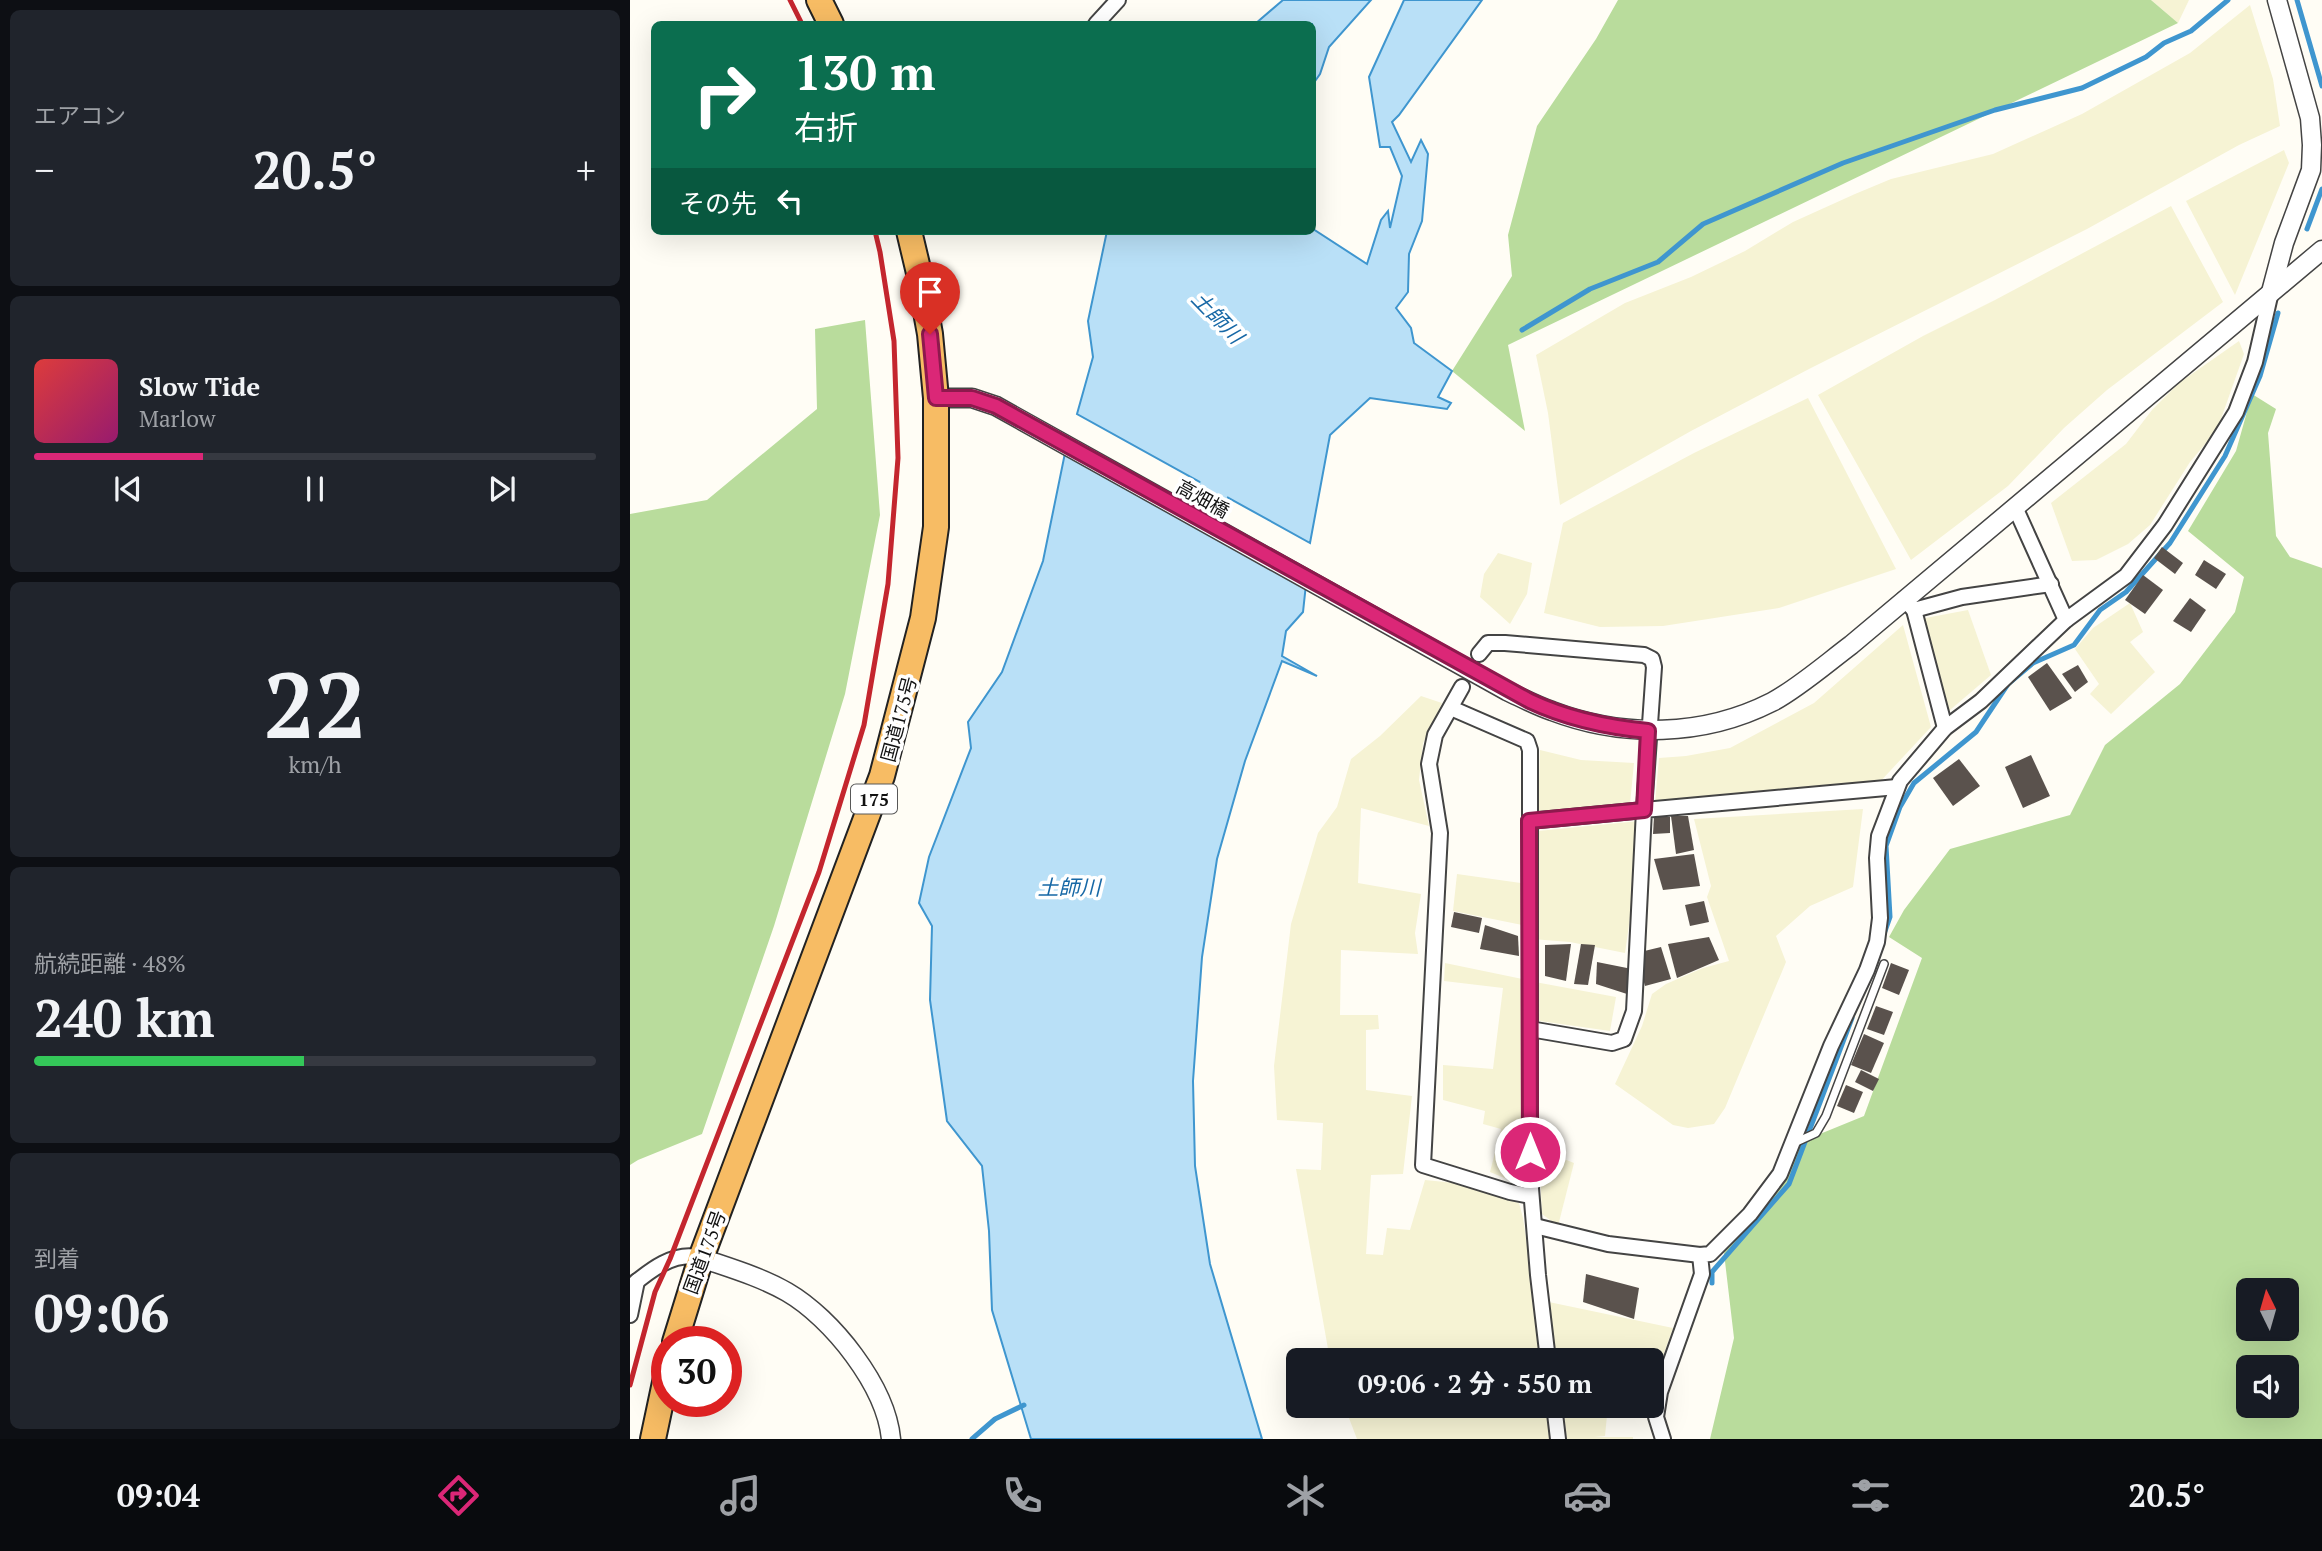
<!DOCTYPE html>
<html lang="ja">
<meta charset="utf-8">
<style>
:root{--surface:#171b24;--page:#20242c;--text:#f1f3f6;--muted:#9ea1a6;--line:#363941;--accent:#db2777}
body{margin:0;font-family:"PT Serif","Noto Sans JP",serif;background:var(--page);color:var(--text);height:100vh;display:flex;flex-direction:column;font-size:26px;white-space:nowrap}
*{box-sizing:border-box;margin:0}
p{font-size:23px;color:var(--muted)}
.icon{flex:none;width:38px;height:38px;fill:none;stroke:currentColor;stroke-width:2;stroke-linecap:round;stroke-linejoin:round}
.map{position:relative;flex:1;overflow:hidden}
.drawer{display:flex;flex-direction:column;gap:10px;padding:10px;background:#0d0f14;width:630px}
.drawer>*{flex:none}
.guide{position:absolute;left:21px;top:21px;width:665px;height:214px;border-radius:10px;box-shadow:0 7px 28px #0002;background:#0b6e4f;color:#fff;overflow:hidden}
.needle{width:46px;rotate:355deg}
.buttons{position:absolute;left:1606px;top:1278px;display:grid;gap:14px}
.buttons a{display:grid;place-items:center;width:63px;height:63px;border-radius:10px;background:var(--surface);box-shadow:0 7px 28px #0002;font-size:35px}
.speed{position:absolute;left:21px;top:1326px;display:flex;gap:14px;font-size:35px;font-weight:700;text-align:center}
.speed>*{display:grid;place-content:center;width:91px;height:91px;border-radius:50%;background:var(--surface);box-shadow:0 7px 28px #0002;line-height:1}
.speed .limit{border:10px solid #d22;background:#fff;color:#111}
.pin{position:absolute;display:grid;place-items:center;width:60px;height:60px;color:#fff;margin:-72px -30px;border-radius:50% 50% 50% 0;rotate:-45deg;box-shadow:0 0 7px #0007}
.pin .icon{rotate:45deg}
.me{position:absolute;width:77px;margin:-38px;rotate:0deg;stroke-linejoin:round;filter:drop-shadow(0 0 5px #0008)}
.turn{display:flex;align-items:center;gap:24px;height:147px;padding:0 28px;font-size:32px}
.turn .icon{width:91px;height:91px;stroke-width:2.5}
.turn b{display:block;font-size:49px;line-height:60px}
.then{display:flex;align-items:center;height:66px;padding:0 28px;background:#0003;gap:14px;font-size:26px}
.big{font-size:52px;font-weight:700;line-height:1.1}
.drawer .widget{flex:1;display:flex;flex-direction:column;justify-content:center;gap:10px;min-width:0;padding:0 24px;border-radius:10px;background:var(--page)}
.drawer .dial{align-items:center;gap:0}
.dial b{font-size:91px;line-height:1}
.song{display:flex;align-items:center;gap:21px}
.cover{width:84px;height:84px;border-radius:10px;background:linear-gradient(135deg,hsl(0 70% 55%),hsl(320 70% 35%))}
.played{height:7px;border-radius:4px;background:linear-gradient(90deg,var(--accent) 30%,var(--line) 30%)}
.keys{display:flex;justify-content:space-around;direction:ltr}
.heat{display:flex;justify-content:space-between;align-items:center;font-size:38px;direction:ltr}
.charge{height:10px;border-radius:5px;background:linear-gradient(90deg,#34c759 48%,var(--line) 0)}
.trip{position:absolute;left:656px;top:1348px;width:378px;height:70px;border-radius:10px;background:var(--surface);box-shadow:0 7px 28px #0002;font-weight:700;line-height:70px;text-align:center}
.menu{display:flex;height:112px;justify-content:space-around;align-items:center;background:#090b0e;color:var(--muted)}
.menu .icon{width:49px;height:49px}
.menu .on{color:var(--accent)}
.menu b{font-size:32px;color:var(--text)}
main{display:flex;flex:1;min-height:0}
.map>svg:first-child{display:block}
.farmland{fill:#f6f3d4}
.forest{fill:#b9dc9c;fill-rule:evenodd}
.water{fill:#b9e0f7;stroke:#3f96cf;stroke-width:2}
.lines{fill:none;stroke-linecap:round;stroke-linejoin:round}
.stream{stroke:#3f96cf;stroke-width:5}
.river{stroke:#b9e0f7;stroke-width:30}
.building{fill:#5a524d}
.service-casing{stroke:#444;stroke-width:10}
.minor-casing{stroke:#444;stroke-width:18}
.tertiary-casing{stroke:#444;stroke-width:21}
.trunk-casing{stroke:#222;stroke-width:28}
.service{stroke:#fff;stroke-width:7}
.minor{stroke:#fff;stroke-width:14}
.tertiary{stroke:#fff;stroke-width:18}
.trunk{stroke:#f7bc64;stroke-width:24}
.rail{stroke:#c4262e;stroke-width:5}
.route-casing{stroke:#8e194d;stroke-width:18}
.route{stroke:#db2777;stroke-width:12}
.labels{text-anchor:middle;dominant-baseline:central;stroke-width:7;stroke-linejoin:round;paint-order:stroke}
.shield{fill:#fff;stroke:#585858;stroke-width:2}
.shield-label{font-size:18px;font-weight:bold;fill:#111}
.street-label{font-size:19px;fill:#111;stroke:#fff}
.water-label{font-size:21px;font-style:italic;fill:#1768a6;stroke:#fff}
</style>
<main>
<section class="drawer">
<div class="widget"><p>エアコン</p>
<div class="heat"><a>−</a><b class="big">20.5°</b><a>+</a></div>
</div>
<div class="widget">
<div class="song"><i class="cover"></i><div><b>Slow Tide</b><p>Marlow</p></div></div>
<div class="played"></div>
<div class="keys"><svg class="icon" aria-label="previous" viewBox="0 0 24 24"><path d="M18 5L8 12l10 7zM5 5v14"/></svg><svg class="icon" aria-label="pause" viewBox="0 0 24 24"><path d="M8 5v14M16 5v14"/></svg><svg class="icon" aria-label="next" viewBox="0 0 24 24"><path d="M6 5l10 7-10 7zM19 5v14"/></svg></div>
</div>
<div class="widget dial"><b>22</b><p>km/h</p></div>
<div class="widget"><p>航続距離 · 48%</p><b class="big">240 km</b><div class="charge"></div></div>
<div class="widget"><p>到着</p><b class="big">09:06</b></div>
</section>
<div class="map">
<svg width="1692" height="1439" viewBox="0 0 1692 1439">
<rect width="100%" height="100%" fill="#fffdf5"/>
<g class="farmland">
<polygon points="1521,0 1559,0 1548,23"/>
<polygon points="1620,5 1643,79 1650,126 1609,145 1457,229 1179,369 1061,431 930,505 918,413 906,355 995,303 1061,277 1115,251 1163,222 1225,194 1261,179 1363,154 1452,114 1560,53"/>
<polygon points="1654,150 1659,163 1605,295 1556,201"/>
<polygon points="1541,206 1593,302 1477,390 1434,428 1378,486 1281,560 1188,395 1293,336 1365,300"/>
<polygon points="1609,341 1614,354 1587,430 1560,462 1520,525 1498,544 1466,560 1442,561 1421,503 1496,444 1522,410 1549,383"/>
<polygon points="1178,398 1266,569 1149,608 1033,626 970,627 914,613 933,523 1064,453"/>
<polygon points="868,553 902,563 897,594 880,624 850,597 854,574"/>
<polygon points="1500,603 1513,632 1500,642 1525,672 1481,714 1460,694 1469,684 1445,649 1463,628"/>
<polygon points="1338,610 1361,675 1313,716 1290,619"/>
<polygon points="1273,625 1301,727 1247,785 1025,803 1029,758 1056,756 1100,748 1184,703"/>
<polygon points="791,696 812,703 793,743 789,780 799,826 731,808 728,883 791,894 785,933 788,954 711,950 710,1015 748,1015 749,1029 736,1030 736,1090 782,1096 773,1174 741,1175 736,1254 753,1255 757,1228 780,1230 795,1180 825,1183 889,1203 893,1218 914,1360 700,1360 666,1169 691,1170 693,1123 647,1120 644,1066 661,924 688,833 707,807 721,759 750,736"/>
<polygon points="910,750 951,760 1004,763 1000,804 908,813"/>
<polygon points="1233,809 1223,887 1180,906 1146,936 1156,962 1095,1108 1084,1124 1058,1128 1043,1125 985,1084 1012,1026 1022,994 1036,984 1073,968 1099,961 1077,897 1081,886 1064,819"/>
<polygon points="1009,821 1005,882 995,953 940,942 902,939 908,831"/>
<polygon points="827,874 897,884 897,926 823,911"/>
<polygon points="815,963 897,980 892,1132 877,1179 860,1172 871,1129 853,1124 855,1111 813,1100 813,1065 863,1069 873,988 814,981"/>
<polygon points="905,982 986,997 980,1031 903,1020"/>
<polygon points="909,1149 944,1163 928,1226 912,1214"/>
<polygon points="914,1301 1043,1328 1028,1370 1022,1369 1022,1360 927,1360"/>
<polygon points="714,1405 920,1405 925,1439 727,1439"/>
<polygon points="933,1405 978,1405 975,1436 964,1437 1003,1437 1003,1439 937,1439"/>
</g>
<g class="forest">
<polygon points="988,0 1521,0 1548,23 878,345 895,431 822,371 882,276 878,235 907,126 966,39"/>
<polygon points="235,320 250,515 215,694 144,926 72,1134 8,1160 0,1165 0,514 77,500 187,409 185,329"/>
<path d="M1622,394L1646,409L1638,433L1646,536L1660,557L1692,568V1439H1080L1104,1338L1094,1253L1163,1145L1234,1116L1292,958L1259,937L1274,910L1320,849L1440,815L1475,745L1550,684L1605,612L1614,577L1558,531L1606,451ZM1619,1290H1657V1328H1619ZM1619,1367H1657V1405H1619Z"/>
</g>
<g class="water">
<polygon points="653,0 741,0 699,47 690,74 683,84 682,24 625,24"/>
<polygon points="774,0 852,0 769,115 762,122 781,162 791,140 798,154 792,221 779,254 778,292 766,308 781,328 784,343 822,371 808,397 821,403 817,409 740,398 700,435 680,543 447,414 463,357 458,321 477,231 683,229 737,264 751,220 758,211 760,228 772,176 760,147 750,147 739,77"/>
<polygon points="435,453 676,584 673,612 656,631 652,656 687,676 652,661 615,761 587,859 572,957 563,1081 565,1166 580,1264 632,1439 401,1439 362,1310 359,1231 352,1166 317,1121 300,1000 302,926 289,903 299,857 341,748 338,722 372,672 413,561"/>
</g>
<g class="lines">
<g class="stream">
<polyline points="1667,0 1692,86"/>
<polyline points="1677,229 1692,189"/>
<polyline points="892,330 960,289 1028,262 1073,224 1213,163 1365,110 1452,88 1516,57 1534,43 1561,31 1598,0"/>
<polyline points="1254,934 1260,917 1256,846 1270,807 1284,783 1346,732 1378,684 1403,663 1444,645 1470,610 1496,592 1540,543 1595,456 1630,376 1648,313"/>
<polyline points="1082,1283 1082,1272 1159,1184 1222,1018"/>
<polyline points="342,1439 365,1419 394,1405"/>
</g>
<polyline class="river" points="551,546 584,490 593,451"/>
</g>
<g class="building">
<polygon points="1532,547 1553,563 1545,574 1524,558"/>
<polygon points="1574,560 1596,574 1586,589 1565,575"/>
<polygon points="1513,575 1533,590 1515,614 1495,600"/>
<polygon points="1560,598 1576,610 1561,632 1543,621"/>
<polygon points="1417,663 1442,698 1420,711 1398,677"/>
<polygon points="1448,665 1458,682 1445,692 1432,674"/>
<polygon points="1401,755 1420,796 1393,808 1375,767"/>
<polygon points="1329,759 1350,786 1323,806 1303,778"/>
<polygon points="1041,816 1058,816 1064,850 1046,854"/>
<polygon points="1024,817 1040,817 1040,833 1023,834"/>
<polygon points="1064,854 1070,886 1033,890 1024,859"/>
<polygon points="1074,901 1079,922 1060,926 1055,905"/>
<polygon points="824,912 852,918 849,933 821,927"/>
<polygon points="855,925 888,936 889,956 850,949"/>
<polygon points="1079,937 1089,960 1047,978 1038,944"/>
<polygon points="941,944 936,981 915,976 915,945"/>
<polygon points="951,944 965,945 958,985 944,984"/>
<polygon points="1031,947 1041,979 1015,986 1006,953"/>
<polygon points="967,962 1002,969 997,994 966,984"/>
<polygon points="1261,963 1279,970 1269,995 1252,988"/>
<polygon points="1246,1006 1263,1012 1254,1035 1237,1029"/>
<polygon points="1234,1034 1254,1043 1241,1073 1221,1065"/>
<polygon points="1231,1070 1249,1079 1243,1091 1225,1082"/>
<polygon points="1216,1085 1233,1092 1224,1113 1207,1106"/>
<polygon points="956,1274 1009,1288 1004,1319 953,1302"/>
</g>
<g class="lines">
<defs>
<polyline id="service" points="1164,1143 1186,1133 1196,1116 1254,964"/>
<g id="minor">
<polyline points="466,24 488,0"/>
<polyline points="1385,507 1436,620"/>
<polyline points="1274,599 1284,610 1332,597 1421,584"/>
<polyline points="1284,610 1315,728"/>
<polyline points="849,654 858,643 875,643 1014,655 1022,659 1024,667 1014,810 899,821"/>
<polyline points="832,687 805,735 799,764 810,833 793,1165 880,1192 901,1196"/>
<polyline points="821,708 897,741 900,750 900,1176 908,1275 918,1360"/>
<polyline points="900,1029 982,1043 994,1039 1004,1011 1014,810 1267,787"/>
<polyline points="905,1226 978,1244 1070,1255"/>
<path d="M0,1287C19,1271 45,1250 71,1258"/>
<polyline points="0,1315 7,1281"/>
<polyline points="924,1405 928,1439"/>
<polyline points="1033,1439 1026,1417 1030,1392 1072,1274 1070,1255 1080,1254 1120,1214 1150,1174 1201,1046 1237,970 1247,942 1250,918 1247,858 1249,836 1270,781 1315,728 1351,701 1436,620 1496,576 1535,525 1606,412 1625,362 1641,292"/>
</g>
<g id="tertiary">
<polyline points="1641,292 1654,243 1681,170 1682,145 1680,118 1647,0"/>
<path d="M306,398H342L366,406L877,691C892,698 907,706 922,711C993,738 1073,737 1142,702C1167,689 1197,663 1221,645L1692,250"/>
<path d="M71,1258C100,1268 131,1277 157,1292C202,1318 256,1386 261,1439"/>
</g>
<g id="trunk">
<polyline points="189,0 201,24"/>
<polyline points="45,1342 71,1258 252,776 293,618 306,527 306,398 300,334 289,273 279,231"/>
<polyline points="23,1439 37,1373"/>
</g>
</defs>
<use href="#service" class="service-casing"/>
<use href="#minor" class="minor-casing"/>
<use href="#tertiary" class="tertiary-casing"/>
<use href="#trunk" class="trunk-casing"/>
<use href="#service" class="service"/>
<use href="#minor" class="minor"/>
<use href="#tertiary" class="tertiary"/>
<use href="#trunk" class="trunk"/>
<g class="rail">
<polyline points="160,0 172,24"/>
<polyline points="0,1385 25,1292 40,1259 189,872 234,725 258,584 268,458 264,341 250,252 245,231"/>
</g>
</g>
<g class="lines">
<defs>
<path id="route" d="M300,334L306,398H342L366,406L900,701C938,719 976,727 1018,731L1014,810L899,821L900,1152"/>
</defs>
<use href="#route" class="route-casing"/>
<use href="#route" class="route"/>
</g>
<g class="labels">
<rect class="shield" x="221" y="784.5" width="46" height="29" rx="5"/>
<g class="shield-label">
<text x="244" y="799">175</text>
</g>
<g class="street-label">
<text transform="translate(573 498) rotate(29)">高畑橋</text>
<text transform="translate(268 719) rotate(-75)">国道175号</text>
<text transform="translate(74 1252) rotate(-70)">国道175号</text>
</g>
<g class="water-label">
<text transform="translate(588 317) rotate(46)">土師川</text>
<text x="439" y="887">土師川</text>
</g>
</g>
</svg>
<div class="buttons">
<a><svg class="needle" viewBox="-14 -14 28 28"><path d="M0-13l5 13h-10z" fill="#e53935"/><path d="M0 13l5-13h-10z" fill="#9ea1a6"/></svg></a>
<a><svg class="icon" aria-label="sound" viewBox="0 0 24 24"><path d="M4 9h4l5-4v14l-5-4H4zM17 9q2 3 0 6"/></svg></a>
</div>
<div class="speed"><div class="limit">30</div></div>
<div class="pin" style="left:300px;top:334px;background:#d93025"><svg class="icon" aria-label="arrive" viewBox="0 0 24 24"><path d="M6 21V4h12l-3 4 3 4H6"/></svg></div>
<svg class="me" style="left:900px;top:1152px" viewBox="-20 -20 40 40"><circle r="17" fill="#db2777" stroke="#fff" stroke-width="3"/><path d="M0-11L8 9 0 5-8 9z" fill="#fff"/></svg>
<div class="trip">09:06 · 2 分 · 550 m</div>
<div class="guide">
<div class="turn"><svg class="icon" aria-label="right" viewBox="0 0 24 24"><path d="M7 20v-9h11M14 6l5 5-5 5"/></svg><div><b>130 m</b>右折</div></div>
<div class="then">その先<svg class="icon" aria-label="left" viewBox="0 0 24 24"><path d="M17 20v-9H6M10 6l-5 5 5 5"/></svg></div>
</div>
</div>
</main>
<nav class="menu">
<b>09:04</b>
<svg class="icon on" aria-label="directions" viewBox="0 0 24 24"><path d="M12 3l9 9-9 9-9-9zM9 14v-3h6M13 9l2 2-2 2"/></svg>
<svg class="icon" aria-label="music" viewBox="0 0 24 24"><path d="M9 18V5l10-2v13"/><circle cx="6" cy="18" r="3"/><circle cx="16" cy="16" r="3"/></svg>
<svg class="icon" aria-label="phone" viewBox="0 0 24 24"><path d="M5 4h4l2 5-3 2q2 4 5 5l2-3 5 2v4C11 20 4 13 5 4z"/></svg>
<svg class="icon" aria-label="climate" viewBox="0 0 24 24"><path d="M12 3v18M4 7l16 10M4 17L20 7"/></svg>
<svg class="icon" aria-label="car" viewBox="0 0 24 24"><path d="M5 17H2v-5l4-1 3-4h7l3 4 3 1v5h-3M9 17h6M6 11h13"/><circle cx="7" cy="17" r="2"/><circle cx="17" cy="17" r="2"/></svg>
<svg class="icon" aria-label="filters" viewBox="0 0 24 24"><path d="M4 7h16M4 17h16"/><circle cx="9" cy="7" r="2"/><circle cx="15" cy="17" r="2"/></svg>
<b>20.5°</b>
</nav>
